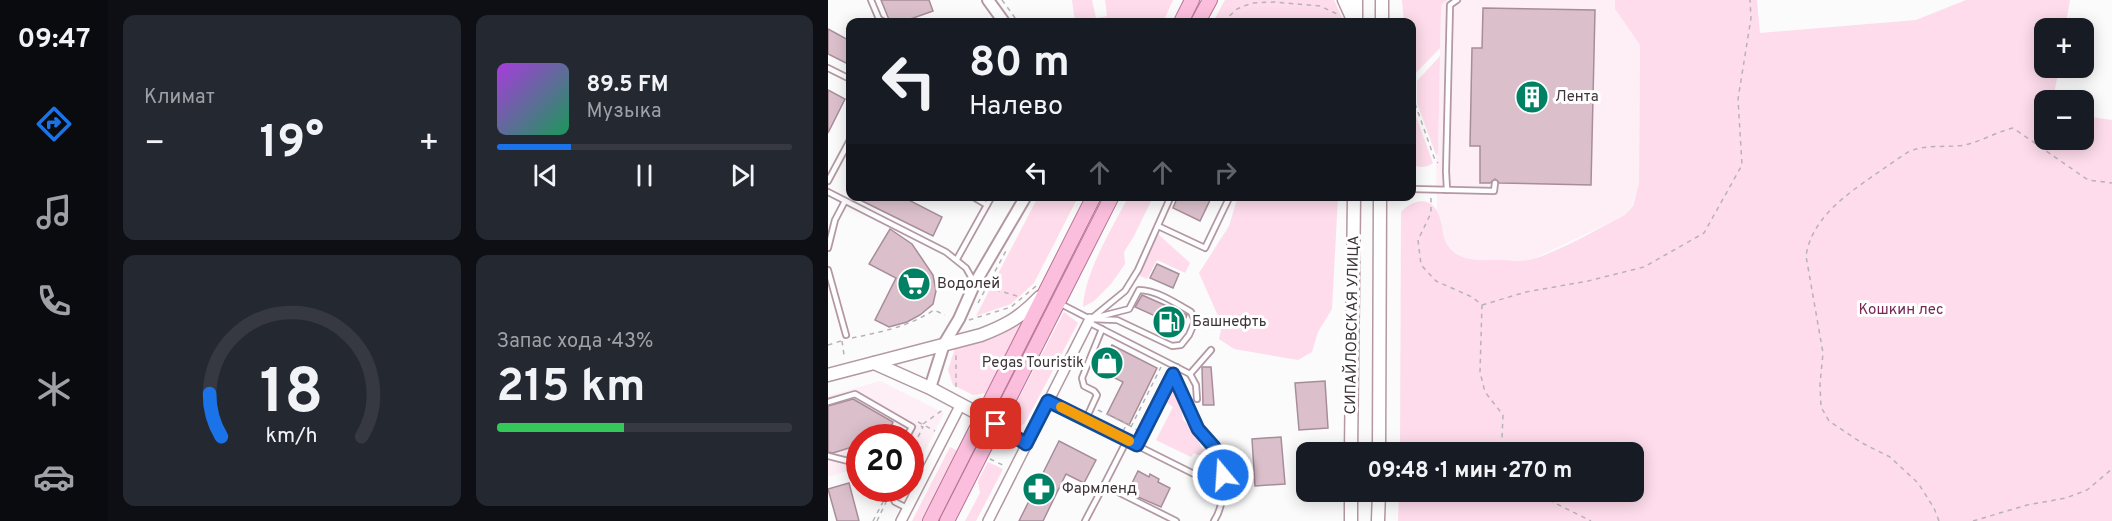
<!DOCTYPE html>
<html lang="ru">
<meta charset="utf-8">
<style>
:root{--surface:#171b24;--page:#242831;--text:#f1f3f6;--muted:#9ea1a6;--line:#363941;--accent:#1a73e8}
body{margin:0;font-family:Overpass,sans-serif;background:var(--page);color:var(--text);height:100vh;display:flex;flex-direction:column;font-size:22px;white-space:nowrap}
*{box-sizing:border-box;margin:0}
p{font-size:20px;color:var(--muted)}
.icon{flex:none;width:33px;height:33px;fill:none;stroke:currentColor;stroke-width:2;stroke-linecap:round;stroke-linejoin:round}
.map{position:relative;flex:1;overflow:hidden}
.sheet{display:flex;flex-direction:column;gap:15px;padding:15px;background:#0d0f14;width:720px}
.sheet>*{flex:none}
.banner{position:absolute;left:18px;top:18px;width:570px;height:183px;border-radius:12px;box-shadow:0 3px 15px #0003;background:#171b24;color:var(--text);overflow:hidden}
.tools{position:absolute;left:1206px;top:18px;display:grid;gap:12px}
.tools a{display:grid;place-items:center;width:60px;height:60px;border-radius:12px;background:var(--surface);box-shadow:0 3px 15px #0003;font-size:30px}
.speed{position:absolute;left:18px;top:424px;display:flex;gap:12px;font-size:30px;font-weight:700;text-align:center}
.speed>*{display:grid;place-content:center;width:78px;height:78px;border-radius:50%;background:var(--surface);box-shadow:0 3px 15px #0003;line-height:1}
.speed .limit{border:9px solid #d22;background:#fff;color:#111}
.pin{position:absolute;display:grid;place-items:center;width:51px;height:51px;color:#fff;margin:-26px;border-radius:12px;box-shadow:0 3px 9px #0006}
.me{position:absolute;width:66px;margin:-33px;rotate:342deg;stroke-linejoin:round;filter:drop-shadow(0 0 4px #0008)}
.turn{display:flex;align-items:center;gap:21px;height:126px;padding:0 24px;font-size:27px}
.turn .icon{width:78px;height:78px;stroke-width:2.5}
.turn b{display:block;font-size:42px;line-height:51px}
.lanes{display:flex;align-items:center;height:57px;padding:0 24px;background:#0003;justify-content:center;gap:30px;direction:ltr}
.lanes .off{opacity:.35}
.big{font-size:45px;font-weight:700;line-height:1.1}
.sheet .card{flex:1;display:flex;flex-direction:column;justify-content:center;gap:9px;min-width:0;padding:0 21px;border-radius:12px;background:var(--page)}
.sheet .dial{align-items:center;gap:0}
.dial svg{height:156px;overflow:visible;fill:none;stroke:var(--line);stroke-width:7;stroke-linecap:round;text-anchor:middle}
.dial text{fill:var(--text);stroke:none}
.song{display:flex;align-items:center;gap:18px}
.cover{width:72px;height:72px;border-radius:9px;background:linear-gradient(135deg,hsl(280 70% 55%),hsl(150 70% 35%))}
.played{height:6px;border-radius:3px;background:linear-gradient(90deg,var(--accent) 25%,var(--line) 25%)}
.keys{display:flex;justify-content:space-around;direction:ltr}
.heat{display:flex;justify-content:space-between;align-items:center;font-size:33px;direction:ltr}
.charge{height:9px;border-radius:4px;background:linear-gradient(90deg,#34c759 43%,var(--line) 0)}
.sheet .tiles{flex:1;display:grid;gap:15px;grid-template-columns:repeat(2,1fr)}
.trip{position:absolute;left:468px;top:442px;width:348px;height:60px;border-radius:12px;background:var(--surface);box-shadow:0 3px 15px #0003;font-weight:700;line-height:60px;text-align:center}
main{display:flex;flex:1;min-height:0}
.tabs{display:flex;flex-direction:column;width:108px;justify-content:space-around;align-items:center;background:#090b0e;color:var(--muted)}
.tabs .icon{width:42px;height:42px}
.tabs .selected{color:var(--accent)}
.tabs b{font-size:27px;color:var(--text)}
.map>svg:first-child{display:block}
.built{fill:#fdeff5}
.green{fill:#fedceb}
.building{fill:#dbc0cc;stroke:#a78d99;stroke-width:1.5}
.lines{fill:none;stroke-linecap:round;stroke-linejoin:round}
.service-casing{stroke:#b398a4;stroke-width:8}
.minor-casing{stroke:#b398a4;stroke-width:12}
.tertiary-casing{stroke:#b398a4;stroke-width:14}
.secondary-casing{stroke:#b398a4;stroke-width:15}
.primary-casing{stroke:#b87295;stroke-width:16}
.path{stroke:#b7b3b5;stroke-width:1.5;stroke-dasharray:4.5 4.5;stroke-linecap:butt}
.service{stroke:#fff;stroke-width:4.5}
.minor{stroke:#fff;stroke-width:9}
.tertiary{stroke:#fff;stroke-width:10}
.secondary{stroke:#fff;stroke-width:12}
.primary{stroke:#fbbfdd;stroke-width:14}
.route-casing{stroke:#114b97;stroke-width:15}
.route{stroke:#1a73e8;stroke-width:10}
.slow{stroke:#f59e0b;stroke-width:10}
.labels{text-anchor:middle;dominant-baseline:central;stroke-width:6;stroke-linejoin:round;paint-order:stroke}
.poi-label{font-size:15px;fill:#3e3338;stroke:#fff;text-anchor:start}
.park-label{font-size:15px;fill:#792856;stroke:#fff}
.street-label{font-size:15px;fill:#3e3338;stroke:#fff}
</style>
<main>
<nav class="tabs">
<b>09:47</b>
<svg class="icon selected" aria-label="directions" viewBox="0 0 24 24"><path d="M12 3l9 9-9 9-9-9zM9 14v-3h6M13 9l2 2-2 2"/></svg>
<svg class="icon" aria-label="music" viewBox="0 0 24 24"><path d="M9 18V5l10-2v13"/><circle cx="6" cy="18" r="3"/><circle cx="16" cy="16" r="3"/></svg>
<svg class="icon" aria-label="phone" viewBox="0 0 24 24"><path d="M5 4h4l2 5-3 2q2 4 5 5l2-3 5 2v4C11 20 4 13 5 4z"/></svg>
<svg class="icon" aria-label="climate" viewBox="0 0 24 24"><path d="M12 3v18M4 7l16 10M4 17L20 7"/></svg>
<svg class="icon" aria-label="car" viewBox="0 0 24 24"><path d="M5 17H2v-5l4-1 3-4h7l3 4 3 1v5h-3M9 17h6M6 11h13"/><circle cx="7" cy="17" r="2"/><circle cx="17" cy="17" r="2"/></svg>
</nav>
<section class="sheet">
<div class="tiles">
<div class="card"><p>Климат</p>
<div class="heat"><a>−</a><b class="big">19°</b><a>+</a></div>
</div>
<div class="card">
<div class="song"><i class="cover"></i><div><b>89.5 FM</b><p>Музыка</p></div></div>
<div class="played"></div>
<div class="keys"><svg class="icon" aria-label="previous" viewBox="0 0 24 24"><path d="M18 5L8 12l10 7zM5 5v14"/></svg><svg class="icon" aria-label="pause" viewBox="0 0 24 24"><path d="M8 5v14M16 5v14"/></svg><svg class="icon" aria-label="next" viewBox="0 0 24 24"><path d="M6 5l10 7-10 7zM19 5v14"/></svg></div>
</div>
<div class="card dial"><svg viewBox="0 0 100 80">
<path d="M14 69A42 42 0 1 1 86 69"/>
<path d="M14 69A42 42 0 0 1 8 47" stroke="#1a73e8"/>
<text x="50" y="56" font-size="32" font-weight="700">18</text>
<text x="50" y="72" font-size="11">km/h</text>
</svg></div>
<div class="card"><p>Запас хода · 43%</p><b class="big">215 km</b><div class="charge"></div></div>
</div>
</section>
<div class="map">
<svg width="1284" height="521" viewBox="0 0 1284 521">
<rect width="100%" height="100%" fill="#fbfbfb"/>
<g class="built">
<polygon points="619,0 787,0 787,9 812,45 811,183 804,206 797,215 703,260 644,260 633,257 621,246 615,238 613,220 609,212 608,155 610,153 613,9 614,4"/>
<polygon points="52,381 116,413 83,479 82,438 32,438 31,472 26,469 0,477 0,396"/>
</g>
<g class="green">
<polygon points="244,0 264,0 268,18 279,16 277,0 345,0 335,22 247,22"/>
<polygon points="397,0 506,0 516,22 385,22"/>
<polygon points="574,0 619,0 614,4 613,9 612,48 584,77 584,22 576,22"/>
<path d="M787,0H929L932,33L1088,20L1138,0H1242L1237,28H1216V68H1231L1225,100H1216V140H1256V116L1284,120V521H570L571,492H806V453H572L573,212C588,196 608,197 613,222C615,228 614,234 617,240C620,248 628,255 637,258C647,261 658,260 669,260C680,260 695,262 705,259C735,250 769,229 797,215L805,206L811,183L812,45L787,9Z"/>
<polygon points="612,56 610,153 608,155 589,103 589,81"/>
<path d="M584,105L605,163C598,168 591,168 584,164Z"/>
<polygon points="410,196 510,197 504,309 490,332 484,352 470,360 406,349 391,339 394,325 371,273 401,226"/>
<polygon points="210,197 250,197 206,283 183,304 148,316"/>
<path d="M300,197H325L306,236L296,252L297,264L283,284L266,301L255,307C257,271 284,229 300,197Z"/>
<polygon points="330,234 362,263 357,273 329,260 319,279 310,275"/>
<polygon points="236,312 250,323 197,423 193,426 188,426 179,421"/>
<polygon points="201,317 159,393 145,395 125,385 120,370 128,345"/>
<polygon points="344,386 352,401 355,420 366,430 374,449 382,447 390,465 391,473 388,478 382,476 385,469 374,464 376,458 366,453 363,457 328,440 345,407 337,401"/>
<polygon points="122,447 130,451 94,521 84,521"/>
<polygon points="160,462 175,469 148,521 137,521 152,493 150,481"/>
</g>
<g class="building">
<polygon points="53,0 101,0 105,11 74,22 62,22"/>
<polygon points="655,8 767,10 763,185 671,183 667,179 662,183 652,183 652,146 642,146 644,48 654,48"/>
<polygon points="0,29 22,41 22,65 0,54"/>
<polygon points="0,90 17,99 0,133"/>
<polygon points="24,196 73,196 114,217 105,236"/>
<polygon points="350,196 384,196 372,221 345,208"/>
<polygon points="62,229 84,244 105,275 108,291 105,304 92,315 79,322 61,327 47,320 68,278 41,264"/>
<polygon points="329,264 351,274 345,288 322,278"/>
<polygon points="314,295 359,315 354,328 307,307"/>
<polygon points="284,345 329,368 301,425 279,414 295,382 271,370"/>
<polygon points="374,367 383,367 386,405 375,405"/>
<polygon points="497,381 500,428 471,430 467,383"/>
<polygon points="25,399 65,422 60,434 61,438 32,438 32,451 24,447 5,453 0,452 0,406"/>
<polygon points="453,437 457,484 427,486 424,439"/>
<polygon points="231,441 268,460 256,483 238,474 215,521 191,521"/>
<polygon points="310,471 321,477 322,474 331,479 330,482 342,488 333,507 310,497 311,495 305,492 307,489 302,487"/>
<polygon points="21,483 31,521 9,521 0,489"/>
</g>
<g class="lines">
<defs>
<g id="service">
<polyline points="43,0 51,19 56,22"/>
<polyline points="0,68 22,79"/>
<polyline points="0,181 22,140"/>
<polyline points="584,189 666,191 667,183"/>
<polyline points="619,190 618,171 622,5 629,0"/>
<polyline points="0,192 118,252 138,268 146,282"/>
<polyline points="144,196 159,205"/>
<polyline points="330,226 377,248 402,196"/>
<polyline points="0,248 7,220 17,201"/>
<polyline points="129,259 164,196"/>
<polyline points="0,270 18,335"/>
<path d="M231,303L262,319L289,320L344,346L353,345L361,335L367,321L363,312C348,303 328,290 311,290L301,309L262,319"/>
<polyline points="264,318 297,291 310,270 343,196"/>
<polyline points="260,322 362,374 368,385 369,399"/>
<path d="M345,374C353,392 360,412 370,429C374,436 381,439 385,446C397,466 399,501 386,521"/>
<polyline points="362,374 383,350"/>
<polyline points="220,401 394,488"/>
<polyline points="0,402 27,394 84,427 78,438"/>
<polyline points="258,419 269,395 266,391 256,386 254,378 274,329"/>
<polyline points="309,445 349,367"/>
<polyline points="0,456 32,464"/>
<polyline points="276,485 299,440"/>
<polyline points="61,489 67,502 79,508"/>
<polyline points="257,521 276,485 348,521"/>
</g>
<g id="minor">
<polyline points="168,424 198,444"/>
<polyline points="73,521 133,404"/>
<polyline points="160,521 262,319"/>
</g>
<g id="tertiary">
<polyline points="160,0 176,22"/>
<polyline points="102,388 116,344 131,319 147,283 198,196"/>
</g>
<g id="secondary">
<polyline points="516,0 526,22"/>
<polyline points="528,22 528,0"/>
<polyline points="554,22 554,0"/>
<polyline points="46,363 102,388 162,420"/>
<path d="M0,375L153,335C179,325 193,317 212,297"/>
<polyline points="523,453 526,196"/>
<polyline points="551,453 552,196"/>
<polyline points="523,521 523,492"/>
<polyline points="550,521 551,492"/>
</g>
<g id="primary">
<polyline points="353,22 364,0"/>
<polyline points="370,22 382,0"/>
<polyline points="102,521 266,196"/>
<polyline points="119,521 284,196"/>
</g>
</defs>
<use href="#service" class="service-casing"/>
<use href="#minor" class="minor-casing"/>
<use href="#tertiary" class="tertiary-casing"/>
<use href="#secondary" class="secondary-casing"/>
<use href="#primary" class="primary-casing"/>
<g class="path">
<polyline points="174,0 190,22"/>
<polyline points="395,22 409,9 424,3 446,2 492,6 509,14"/>
<polyline points="584,95 607,160 610,163"/>
<polyline points="603,198 603,213 590,240 593,265 608,281 644,297 654,305 652,372 657,392 675,415 674,438 677,453"/>
<polyline points="159,287 192,297"/>
<polyline points="150,303 179,249"/>
<polyline points="654,305 698,292 760,281 816,267 876,233 914,165 910,99 923,18 922,0"/>
<polyline points="141,320 183,307 208,286"/>
<path d="M24,338C53,332 80,327 106,310L117,315"/>
<polyline points="14,341 16,355"/>
<polyline points="0,345 13,341"/>
<polyline points="128,387 128,352"/>
<polyline points="270,410 299,424"/>
<polyline points="90,422 107,431"/>
<polyline points="95,424 116,409"/>
<polyline points="303,427 333,367"/>
<polyline points="295,431 299,424 309,430"/>
<polyline points="82,447 85,441"/>
<polyline points="82,453 95,427 92,426"/>
<polyline points="162,459 177,466"/>
<polyline points="705,492 763,521"/>
<polyline points="45,521 57,498"/>
<polyline points="49,521 59,500"/>
<path d="M1111,521L1106,508L1090,483L1062,457L1034,443L1001,421L993,407L992,384L995,353L978,256C984,215 1024,191 1055,169C1064,163 1073,156 1082,151C1100,144 1118,148 1137,145C1154,141 1168,132 1185,128L1260,180L1284,183"/>
<polyline points="1145,521 1199,505 1238,498 1259,490 1284,469"/>
</g>
<use href="#service" class="service"/>
<use href="#minor" class="minor"/>
<use href="#tertiary" class="tertiary"/>
<use href="#secondary" class="secondary"/>
<use href="#primary" class="primary"/>
</g>
<g class="lines">
<defs>
<polyline id="route" points="168,424 198,444 220,401 309,445 345,374 370,429 386,447 394,466 395,475"/>
</defs>
<use href="#route" class="route-casing"/>
<use href="#route" class="route"/>
<polyline class="slow" points="233,407 301,441"/>
</g>
<defs>
<symbol id="building-disc" viewBox="-11 -11 22 22"><circle r="9.5" fill="#008163" stroke="#fff"/><path d="M-4-6H4V6H1V3H-1V6H-4ZM-2.5-4.3h1.7v1.8h-1.7ZM.8-4.3h1.7v1.8H.8ZM-2.5-1h1.7V.8h-1.7ZM.8-1h1.7V.8H.8Z" fill="#fff"/></symbol>
<symbol id="supermarket-disc" viewBox="-11 -11 22 22"><circle r="9.5" fill="#008163" stroke="#fff"/><path d="M-6-5.5h2.5l.6 2H6L4.5 2H-2.5L-4.4-4H-6ZM-1.5 3.2a1.3 1.3 0 1 0 .1 0ZM3 3.2a1.3 1.3 0 1 0 .1 0Z" fill="#fff"/></symbol>
<symbol id="fuel-disc" viewBox="-11 -11 22 22"><circle r="9.5" fill="#008163" stroke="#fff"/><path d="M-5.5-6h7V0h2V4h1.3V-2.5L3-4.5l.8-.8L6-3V5H2.5V1h-1V6h-7ZM-4.2-4.7v3.2H.2V-4.7Z" fill="#fff"/></symbol>
<symbol id="shop-disc" viewBox="-11 -11 22 22"><circle r="9.5" fill="#008163" stroke="#fff"/><path d="M-5-2.5h2.3a2.7 3.5 0 0 1 5.4 0H5L5.5 6h-11ZM-1.5-2.5h3a1.5 2.3 0 0 0-3 0Z" fill="#fff"/></symbol>
<symbol id="pharmacy-disc" viewBox="-11 -11 22 22"><circle r="9.5" fill="#008163" stroke="#fff"/><path d="M-2-6h4v4h4v4h-4v4h-4v-4h-4v-4h4Z" fill="#fff"/></symbol>
</defs>
<g fill-rule="evenodd">
<use href="#building-disc" x="685" y="78" width="38" height="38"/>
<use href="#supermarket-disc" x="67" y="265" width="38" height="38"/>
<use href="#fuel-disc" x="322" y="303" width="38" height="38"/>
<use href="#shop-disc" x="260" y="344" width="38" height="38"/>
<use href="#pharmacy-disc" x="192" y="470" width="38" height="38"/>
</g>
<g class="labels">
<g class="poi-label">
<text x="727" y="97">Лента</text>
<text x="109" y="284">Водолей</text>
<text x="364" y="322">Башнефть</text>
<text x="256" y="363" text-anchor="end">Pegas Touristik</text>
<text x="234" y="489">Фармленд</text>
</g>
<g class="park-label">
<text x="1073" y="310">Кошкин лес</text>
</g>
<g class="street-label">
<text transform="translate(525 325) rotate(-89)">СИПАЙЛОВСКАЯ УЛИЦА</text>
</g>
</g>
</svg>
<div class="tools">
<a>+</a>
<a>−</a>
</div>
<div class="speed"><div class="limit">20</div></div>
<div class="pin" style="left:168px;top:424px;background:#d93025"><svg class="icon" aria-label="arrive" viewBox="0 0 24 24"><path d="M6 21V4h12l-3 4 3 4H6"/></svg></div>
<svg class="me" style="left:395px;top:475px" viewBox="-20 -20 40 40"><circle r="17" fill="#1a73e8" stroke="#fff" stroke-width="3"/><path d="M0-11L8 9 0 5-8 9z" fill="#fff"/></svg>
<div class="trip">09:48 · 1 мин · 270 m</div>
<div class="banner">
<div class="turn"><svg class="icon" aria-label="left" viewBox="0 0 24 24"><path d="M17 20v-9H6M10 6l-5 5 5 5"/></svg><div><b>80 m</b>Налево</div></div>
<div class="lanes"><svg class="icon" aria-label="left" viewBox="0 0 24 24"><path d="M17 20v-9H6M10 6l-5 5 5 5"/></svg><svg class="icon off" aria-label="ahead" viewBox="0 0 24 24"><path d="M12 20V5M6 11l6-6 6 6"/></svg><svg class="icon off" aria-label="ahead" viewBox="0 0 24 24"><path d="M12 20V5M6 11l6-6 6 6"/></svg><svg class="icon off" aria-label="right" viewBox="0 0 24 24"><path d="M7 20v-9h11M14 6l5 5-5 5"/></svg></div>
</div>
</div>
</main>
